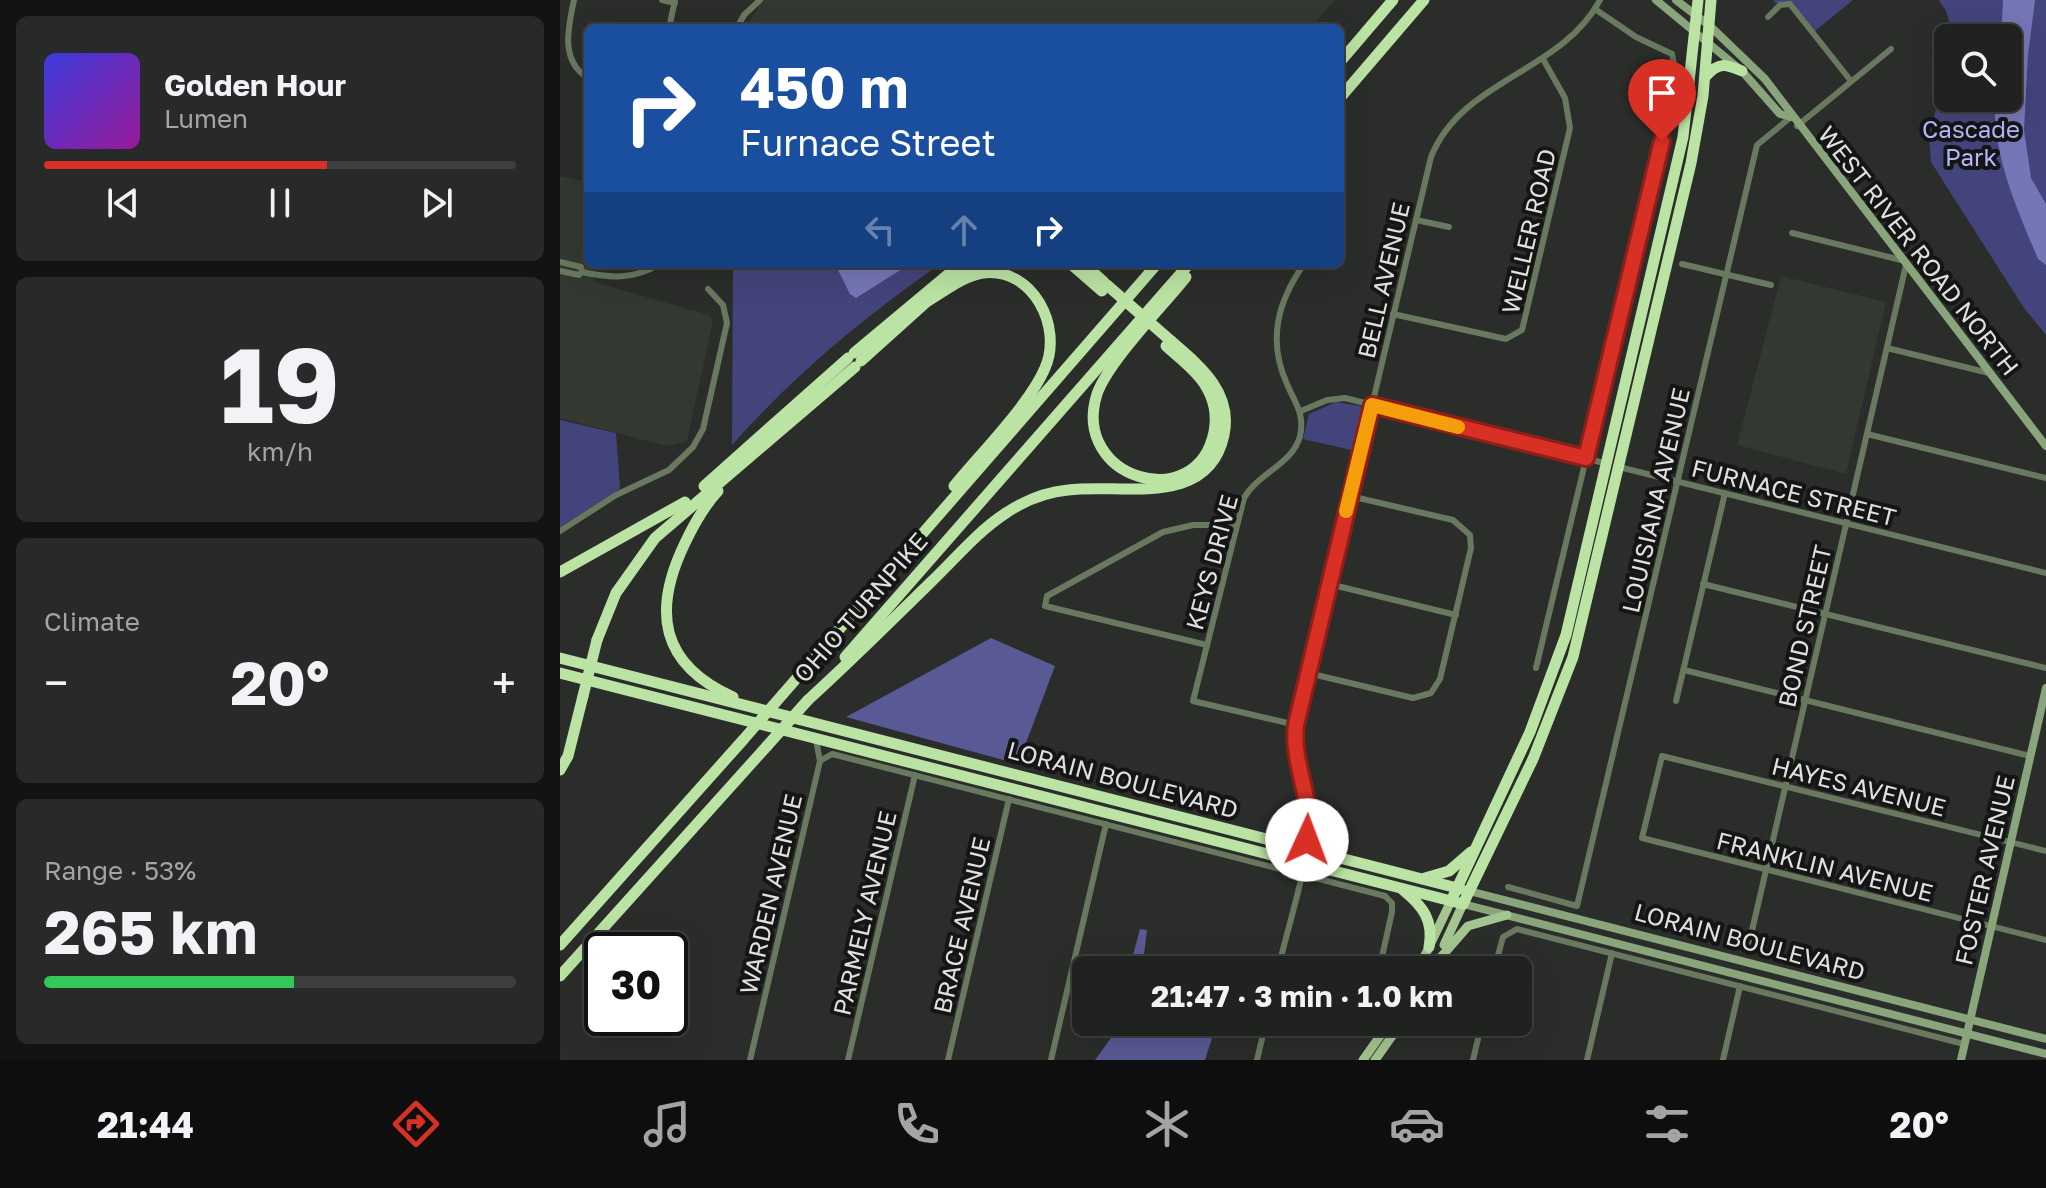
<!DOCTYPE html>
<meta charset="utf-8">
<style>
:root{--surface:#202220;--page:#282a29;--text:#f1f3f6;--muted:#a2a4a5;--line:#3d3f3e;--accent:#d93025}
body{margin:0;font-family:"Golos Text",sans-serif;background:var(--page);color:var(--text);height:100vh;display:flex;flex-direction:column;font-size:30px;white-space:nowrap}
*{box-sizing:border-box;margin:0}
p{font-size:26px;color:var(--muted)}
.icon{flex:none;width:44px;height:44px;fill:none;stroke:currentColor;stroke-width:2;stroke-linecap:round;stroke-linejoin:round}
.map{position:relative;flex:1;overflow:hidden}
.drawer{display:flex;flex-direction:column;gap:16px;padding:16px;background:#121312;width:560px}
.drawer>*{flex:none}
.top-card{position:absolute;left:24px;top:24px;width:760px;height:244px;border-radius:12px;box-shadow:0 8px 32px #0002,0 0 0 2px var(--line);background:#1a4fa0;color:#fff;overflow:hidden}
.tools{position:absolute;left:1374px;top:24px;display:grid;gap:16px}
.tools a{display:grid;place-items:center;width:88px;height:88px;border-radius:12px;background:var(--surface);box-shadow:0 8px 32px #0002,0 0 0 2px var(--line);font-size:40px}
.speed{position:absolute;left:24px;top:932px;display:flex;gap:16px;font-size:40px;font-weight:700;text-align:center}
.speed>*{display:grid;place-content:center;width:104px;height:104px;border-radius:50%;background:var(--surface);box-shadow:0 8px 32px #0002,0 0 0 2px var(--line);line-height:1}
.speed .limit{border:4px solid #111;border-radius:12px;background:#fff;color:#111}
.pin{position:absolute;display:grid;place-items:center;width:68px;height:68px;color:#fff;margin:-82px -34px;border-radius:50% 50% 50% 0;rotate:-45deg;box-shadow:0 0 8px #0007}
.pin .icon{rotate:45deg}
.me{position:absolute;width:88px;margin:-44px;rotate:2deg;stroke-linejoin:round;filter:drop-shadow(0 0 6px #0008)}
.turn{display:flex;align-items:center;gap:28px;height:168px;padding:0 24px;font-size:36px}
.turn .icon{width:104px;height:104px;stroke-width:2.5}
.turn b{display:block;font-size:56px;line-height:68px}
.lanes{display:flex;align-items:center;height:76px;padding:0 24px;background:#0003;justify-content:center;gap:40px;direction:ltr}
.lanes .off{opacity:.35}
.big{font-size:60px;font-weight:700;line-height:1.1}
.drawer .tile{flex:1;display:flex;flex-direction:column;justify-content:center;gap:12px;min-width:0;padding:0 28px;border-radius:12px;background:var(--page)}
.drawer .dial{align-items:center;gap:0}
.dial b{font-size:104px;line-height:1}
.song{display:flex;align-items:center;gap:24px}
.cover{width:96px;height:96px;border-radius:12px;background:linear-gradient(135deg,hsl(240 70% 55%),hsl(300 70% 35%))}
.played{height:8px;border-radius:4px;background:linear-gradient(90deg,var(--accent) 60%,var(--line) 60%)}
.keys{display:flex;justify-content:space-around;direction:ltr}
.heat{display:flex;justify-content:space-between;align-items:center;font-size:44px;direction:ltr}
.charge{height:12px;border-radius:6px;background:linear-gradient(90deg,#34c759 53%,var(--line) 0)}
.trip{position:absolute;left:512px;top:956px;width:460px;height:80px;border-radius:12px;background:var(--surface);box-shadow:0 8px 32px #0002,0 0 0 2px var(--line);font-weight:700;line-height:80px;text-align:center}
.menu{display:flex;height:128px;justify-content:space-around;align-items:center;background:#0d0e0d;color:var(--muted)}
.menu .icon{width:56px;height:56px}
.menu .active{color:var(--accent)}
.menu b{font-size:36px;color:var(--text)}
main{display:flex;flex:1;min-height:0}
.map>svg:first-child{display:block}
.built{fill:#333831}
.green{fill:#44447c}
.forest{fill:#595996}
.water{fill:#7576b6}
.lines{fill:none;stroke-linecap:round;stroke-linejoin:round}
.street{stroke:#68795f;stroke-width:6}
.secondary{stroke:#8aa47b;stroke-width:8}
.primary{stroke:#a4c590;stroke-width:9}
.highway{stroke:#bbe3a3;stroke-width:11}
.highway-bridge{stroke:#bbe3a3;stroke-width:11}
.route-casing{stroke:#8d1f18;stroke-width:20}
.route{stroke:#d93025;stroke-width:14}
.slow{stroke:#f59e0b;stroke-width:14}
.labels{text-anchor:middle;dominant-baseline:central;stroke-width:8;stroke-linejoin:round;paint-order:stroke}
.park-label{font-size:24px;fill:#b5b8ff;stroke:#141514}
.street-label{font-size:24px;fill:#e0e1df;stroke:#141514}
</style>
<main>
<section class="drawer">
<div class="tile">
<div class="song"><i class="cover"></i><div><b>Golden Hour</b><p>Lumen</p></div></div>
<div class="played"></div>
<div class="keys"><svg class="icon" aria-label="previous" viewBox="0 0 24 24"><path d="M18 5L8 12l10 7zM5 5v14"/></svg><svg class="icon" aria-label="pause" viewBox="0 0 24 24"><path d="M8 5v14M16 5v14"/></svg><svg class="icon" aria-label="next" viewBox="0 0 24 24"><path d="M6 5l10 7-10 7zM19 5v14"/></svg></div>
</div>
<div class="tile dial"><b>19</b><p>km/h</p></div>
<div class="tile"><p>Climate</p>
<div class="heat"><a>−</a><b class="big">20°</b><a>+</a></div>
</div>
<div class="tile"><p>Range · 53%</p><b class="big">265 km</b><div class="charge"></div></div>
</section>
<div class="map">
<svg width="1486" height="1060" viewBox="0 0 1486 1060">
<rect width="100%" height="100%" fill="#2b2d2a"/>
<g class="built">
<polygon points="198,0 775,0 750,28 184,28 198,9"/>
<polygon points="0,176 28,182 28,264 33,264 34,282 149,315 153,321 127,441 107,446 0,418"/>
<polygon points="1221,276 1326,302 1286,474 1177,445"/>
</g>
<g class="green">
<polygon points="1213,0 1293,0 1255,31 1232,2 1216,3"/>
<polygon points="1379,0 1486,0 1486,335 1464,308 1371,162 1369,137 1388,61 1388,98 1448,98 1448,38 1394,38 1386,11"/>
<path d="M173,264H380C304,317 234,375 172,445Z"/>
<polygon points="776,402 800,406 804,410 796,451 743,439 749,414"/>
<polygon points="0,420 56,433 60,489 0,527"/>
</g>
<g class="forest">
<polygon points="431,638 495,666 458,764 286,717"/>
<polygon points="580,929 587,930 582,970 569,970"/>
<polygon points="555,1022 657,1022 645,1060 535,1060 551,1038"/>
</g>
<g class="water">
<path d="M1443,0H1475L1468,55L1464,130L1471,178L1486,204V265L1478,259C1457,208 1432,155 1435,98H1448V38H1441Z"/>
<polygon points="275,264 350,264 296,298 290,294"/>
</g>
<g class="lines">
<g class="street">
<path d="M14,0C8,28 0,61 28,78"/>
<polyline points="102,0 115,3"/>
<polyline points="1208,17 1220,5 1230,4 1291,81"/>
<polyline points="109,28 115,0"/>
<polyline points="177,28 184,15 200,0"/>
<polyline points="1237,126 1331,49"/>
<polyline points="856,220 889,227"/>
<polyline points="1232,233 1341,260"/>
<polyline points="0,262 21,267 22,272 19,275 0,271"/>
<polyline points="1122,264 1211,285"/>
<path d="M22,272C50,278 74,280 99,264"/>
<polyline points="833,314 946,339 962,330 1010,128 1005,98 983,59"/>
<polyline points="1327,348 1429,373"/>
<polyline points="741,411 767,400 785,398 1048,464"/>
<polyline points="1307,434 1486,478"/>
<polyline points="1059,467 1486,573"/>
<polyline points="0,531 56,495 109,470 133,447 143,429 167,323 163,305 148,289"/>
<polyline points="769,584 896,615"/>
<polyline points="1143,584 1486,668"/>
<polyline points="647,645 485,606 487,596 603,532 633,525 677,525"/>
<polyline points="976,668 1102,141 1114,64 1112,54 1076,37 1035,9"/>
<polyline points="1124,670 1470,756"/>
<polyline points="748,673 853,698 871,693 880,679 911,548 910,535 893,520 790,496"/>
<polyline points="1116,701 1165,493"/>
<path d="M736,725L633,701L684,498C698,473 733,464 740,436C745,414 735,403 727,384C707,340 718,301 744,264"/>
<polyline points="260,761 272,754 825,896 832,903 832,912 819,970"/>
<polyline points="1486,851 1102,756 1082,838 1486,940"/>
<polyline points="948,887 1017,906 1197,145 1231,117"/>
<polyline points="1188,948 1346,265"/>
<path d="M718,970C727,929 751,857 750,817C749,785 732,758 736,725L871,157C902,79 1001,73 1040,0"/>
<polyline points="934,970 943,937 957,929 1404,1044"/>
<polyline points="190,1060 260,761 256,740"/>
<polyline points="288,1060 355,775"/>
<polyline points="388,1060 449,799"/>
<polyline points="491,1060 546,824"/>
<polyline points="697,1060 706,1022"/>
<polyline points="913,1060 922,1022"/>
<polyline points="1027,1060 1052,953"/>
<polyline points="1163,1060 1180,986"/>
</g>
<g class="secondary">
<polyline points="1096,0 1182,71 1220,114 1231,117"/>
<polyline points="1116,0 1150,26 1205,79 1486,446"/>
<polyline points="909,891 1486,1039"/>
<polyline points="903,904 1486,1054"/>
<polyline points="1401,1060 1486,688"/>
</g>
<g class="primary">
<polyline points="884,945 903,904"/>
<polyline points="875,964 908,926 947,915"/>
<polyline points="858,970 891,901"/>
<polyline points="803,1060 830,1022"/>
<polyline points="815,1060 842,1022"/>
</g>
<g class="highway">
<polyline points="780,62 833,0"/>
<path d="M1146,76C1159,62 1165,64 1182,71"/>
<polyline points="780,98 864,0"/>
<polyline points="511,264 542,291"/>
<polyline points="524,264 544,282"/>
<polyline points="390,282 411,264"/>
<path d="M368,301C385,291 403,276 423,273C473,267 503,327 485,368C470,404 420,454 394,486"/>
<path d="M606,346C619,358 636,370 645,385C654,399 657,416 654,432C637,516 510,479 537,394C548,362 603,306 626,277"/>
<polyline points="294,353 391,272"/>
<polyline points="301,361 371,298"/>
<polyline points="144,486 288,358"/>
<path d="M158,491C144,506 134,524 125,543C92,611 100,664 173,697"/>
<polyline points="0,572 125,502"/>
<polyline points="37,640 56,593 95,538 295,367"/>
<polyline points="285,657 629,264"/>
<polyline points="0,658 901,889"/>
<polyline points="0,673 903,904 973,759 1013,657 1131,163 1143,96 1151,0"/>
<polyline points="223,694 597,264"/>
<path d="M248,700C290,662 330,622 371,582C395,559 418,531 446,513C464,501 487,492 508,490C561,483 648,509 664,435C673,392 640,366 611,341"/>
<polyline points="0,770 8,756 23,696"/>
<polyline points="865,878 889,871 911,852"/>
<path d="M843,890C863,906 874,921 869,947"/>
<polyline points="891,901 970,732 1006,635 1123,137 1138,0"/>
<polyline points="0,945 183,740"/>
<polyline points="0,976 207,746"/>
</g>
<g class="highway-bridge">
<polyline points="547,285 611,341"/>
<polyline points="23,696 37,640"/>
<polyline points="183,740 223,694"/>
<polyline points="207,746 248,700"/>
</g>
</g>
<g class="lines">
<defs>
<path id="route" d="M747,840C755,800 731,765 736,725L812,405L1026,458L1102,141"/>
</defs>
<use href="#route" class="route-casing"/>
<use href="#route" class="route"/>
<polyline class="slow" points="786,511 812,405 898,427"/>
</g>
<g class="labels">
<g class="park-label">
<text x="1411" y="128">Cascade<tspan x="1411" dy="28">Park</tspan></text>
</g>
<g class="street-label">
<text transform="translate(968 231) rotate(-77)">WELLER ROAD</text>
<text transform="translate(1359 250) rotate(52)">WEST RIVER ROAD NORTH</text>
<text transform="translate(823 280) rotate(-77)">BELL AVENUE</text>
<text transform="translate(1234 492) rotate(14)">FURNACE STREET</text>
<text transform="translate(1095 500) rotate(-77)">LOUISIANA AVENUE</text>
<text transform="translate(651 562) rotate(-75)">KEYS DRIVE</text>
<text transform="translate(300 607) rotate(-49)">OHIO TURNPIKE</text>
<text transform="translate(1244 626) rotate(-77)">BOND STREET</text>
<text transform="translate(563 779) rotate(15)">LORAIN BOULEVARD</text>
<text transform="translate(1299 786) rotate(14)">HAYES AVENUE</text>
<text transform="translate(1265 866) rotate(14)">FRANKLIN AVENUE</text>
<text transform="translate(1424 870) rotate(-77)">FOSTER AVENUE</text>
<text transform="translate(210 894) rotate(-77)">WARDEN AVENUE</text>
<text transform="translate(304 913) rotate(-77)">PARMELY AVENUE</text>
<text transform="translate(401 925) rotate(-77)">BRACE AVENUE</text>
<text transform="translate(1190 941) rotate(15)">LORAIN BOULEVARD</text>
</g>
</g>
</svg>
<div class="tools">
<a><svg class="icon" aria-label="search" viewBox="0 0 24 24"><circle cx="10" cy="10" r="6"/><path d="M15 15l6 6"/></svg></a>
</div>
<div class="speed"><div class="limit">30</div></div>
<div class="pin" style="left:1102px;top:141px;background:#d93025"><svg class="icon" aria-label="arrive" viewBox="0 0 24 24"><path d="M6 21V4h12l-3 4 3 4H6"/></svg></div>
<svg class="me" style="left:747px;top:840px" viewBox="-20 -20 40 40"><circle r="19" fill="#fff"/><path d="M0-13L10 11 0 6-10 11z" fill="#d93025"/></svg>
<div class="trip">21:47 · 3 min · 1.0 km</div>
<div class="top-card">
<div class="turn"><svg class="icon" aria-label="right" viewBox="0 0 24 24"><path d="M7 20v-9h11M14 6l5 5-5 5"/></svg><div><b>450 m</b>Furnace Street</div></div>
<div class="lanes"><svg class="icon off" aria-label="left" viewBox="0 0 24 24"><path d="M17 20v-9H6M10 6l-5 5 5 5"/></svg><svg class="icon off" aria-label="ahead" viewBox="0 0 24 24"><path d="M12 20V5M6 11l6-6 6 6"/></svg><svg class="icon" aria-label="right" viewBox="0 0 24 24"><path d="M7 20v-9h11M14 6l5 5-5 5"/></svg></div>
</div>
</div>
</main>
<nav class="menu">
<b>21:44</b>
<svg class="icon active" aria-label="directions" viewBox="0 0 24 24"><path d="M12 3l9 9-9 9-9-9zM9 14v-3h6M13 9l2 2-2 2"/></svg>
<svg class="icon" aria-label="music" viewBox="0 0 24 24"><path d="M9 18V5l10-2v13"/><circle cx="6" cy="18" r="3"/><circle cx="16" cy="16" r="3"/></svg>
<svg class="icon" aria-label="phone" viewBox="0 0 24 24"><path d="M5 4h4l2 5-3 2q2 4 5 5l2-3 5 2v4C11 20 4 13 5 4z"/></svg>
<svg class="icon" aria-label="climate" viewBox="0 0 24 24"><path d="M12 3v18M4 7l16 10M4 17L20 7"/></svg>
<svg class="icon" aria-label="car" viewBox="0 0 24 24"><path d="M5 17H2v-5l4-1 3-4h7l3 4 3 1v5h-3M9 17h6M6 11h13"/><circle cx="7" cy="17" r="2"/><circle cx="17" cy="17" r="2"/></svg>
<svg class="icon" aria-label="filters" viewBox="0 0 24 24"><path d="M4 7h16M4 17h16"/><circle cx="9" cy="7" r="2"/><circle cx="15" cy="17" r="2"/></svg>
<b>20°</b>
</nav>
